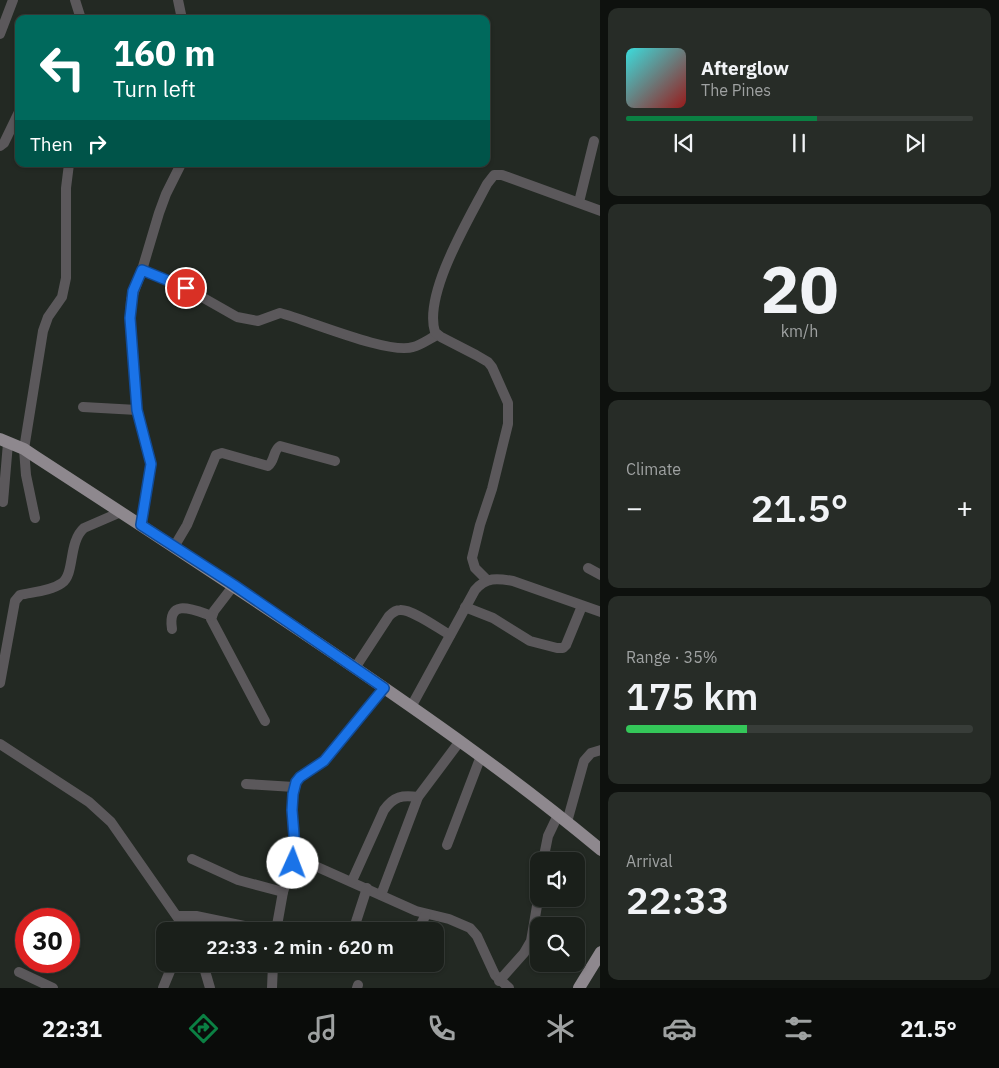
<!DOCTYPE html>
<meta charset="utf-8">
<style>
:root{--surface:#1a1f1a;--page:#272c27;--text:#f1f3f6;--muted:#9fa2a2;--line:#383d39;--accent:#0b8043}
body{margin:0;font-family:"IBM Plex Sans",sans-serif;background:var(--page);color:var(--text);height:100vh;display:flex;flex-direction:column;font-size:19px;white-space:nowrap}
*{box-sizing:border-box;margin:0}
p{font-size:16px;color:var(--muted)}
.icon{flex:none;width:28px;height:28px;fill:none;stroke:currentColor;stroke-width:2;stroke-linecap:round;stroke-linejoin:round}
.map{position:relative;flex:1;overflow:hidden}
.side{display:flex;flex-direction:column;gap:8px;padding:8px;background:#0e110e;width:399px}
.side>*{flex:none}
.banner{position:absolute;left:15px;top:15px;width:475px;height:152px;border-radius:10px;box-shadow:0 1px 4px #0004,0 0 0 1px var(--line);background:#00695c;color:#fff;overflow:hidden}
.fabs{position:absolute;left:530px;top:852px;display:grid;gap:10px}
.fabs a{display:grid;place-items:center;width:55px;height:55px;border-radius:10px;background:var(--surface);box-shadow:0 1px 4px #0004,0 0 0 1px var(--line);font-size:25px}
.speed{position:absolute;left:15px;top:908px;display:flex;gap:10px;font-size:25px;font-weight:700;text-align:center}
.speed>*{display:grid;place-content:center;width:65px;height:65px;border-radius:50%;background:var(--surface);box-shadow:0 1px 4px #0004,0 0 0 1px var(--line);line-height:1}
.speed .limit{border:8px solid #d22;background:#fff;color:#111}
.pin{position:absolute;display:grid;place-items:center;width:42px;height:42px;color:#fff;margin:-21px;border:2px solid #fff;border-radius:50%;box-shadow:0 1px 5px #0007}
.me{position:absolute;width:55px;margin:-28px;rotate:2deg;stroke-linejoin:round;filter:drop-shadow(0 0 4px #0008)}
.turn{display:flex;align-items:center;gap:18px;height:105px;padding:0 15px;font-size:22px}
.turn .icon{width:65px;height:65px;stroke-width:2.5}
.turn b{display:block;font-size:35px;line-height:42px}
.then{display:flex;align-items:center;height:48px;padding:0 15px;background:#0003;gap:10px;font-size:19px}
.big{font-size:38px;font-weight:600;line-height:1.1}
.side .card{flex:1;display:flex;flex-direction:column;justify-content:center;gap:8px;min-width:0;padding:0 18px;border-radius:10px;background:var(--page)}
.side .dial{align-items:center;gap:0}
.dial b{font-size:65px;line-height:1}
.song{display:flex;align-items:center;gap:15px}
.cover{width:60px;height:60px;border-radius:8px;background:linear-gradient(135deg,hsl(180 70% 55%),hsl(0 70% 35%))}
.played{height:5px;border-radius:2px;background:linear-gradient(90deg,var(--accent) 55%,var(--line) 55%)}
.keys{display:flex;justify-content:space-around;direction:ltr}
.heat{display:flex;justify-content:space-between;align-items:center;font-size:28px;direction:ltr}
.charge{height:8px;border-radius:4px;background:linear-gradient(90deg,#34c759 35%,var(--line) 0)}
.trip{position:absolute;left:156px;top:922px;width:288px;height:50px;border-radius:10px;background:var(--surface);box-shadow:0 1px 4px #0004,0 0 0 1px var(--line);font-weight:600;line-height:50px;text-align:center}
.tab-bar{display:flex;height:80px;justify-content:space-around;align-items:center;background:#0a0c0a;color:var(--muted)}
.tab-bar .icon{width:35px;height:35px}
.tab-bar .active{color:var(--accent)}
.tab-bar b{font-size:22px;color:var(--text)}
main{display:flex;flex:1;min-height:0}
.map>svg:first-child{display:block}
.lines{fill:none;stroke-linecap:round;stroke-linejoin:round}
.minor{stroke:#5b585b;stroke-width:10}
.major{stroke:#8e888e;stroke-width:12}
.route-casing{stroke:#114b97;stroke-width:12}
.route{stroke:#1a73e8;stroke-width:9}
</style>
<main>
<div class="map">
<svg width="601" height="988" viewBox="0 0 601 988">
<rect width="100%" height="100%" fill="#232923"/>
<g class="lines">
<g class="minor">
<polyline points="75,0 81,19"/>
<polyline points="178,0 182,19"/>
<polyline points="0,34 13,0"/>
<polyline points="0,146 4,143 19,112"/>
<polyline points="579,202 594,141"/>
<path d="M142,270L186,288L237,317L258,321L280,313C308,320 389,355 413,347C421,345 429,339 437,335"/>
<polyline points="83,407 137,410"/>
<polyline points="3,502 8,443"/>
<polyline points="35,518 26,475 24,449 43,331 48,317 62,297 66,278 66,188 69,164"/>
<polyline points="141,525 151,464 137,410 130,318 131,300 142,270 159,213 166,194 181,164"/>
<path d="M174,547L187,525L216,455L222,453L268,466C275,461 273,450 280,446L335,461"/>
<polyline points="588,568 601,575"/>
<path d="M487,580L475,568L472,558L480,525L492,489L508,424V403L492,367L488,362L476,355L441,337L435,332C423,294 470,217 487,184L494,175H502L601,211"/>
<polyline points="234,585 214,611 211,619 265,721"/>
<polyline points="465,607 493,618 530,641 557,648 563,648 566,645 582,606"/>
<path d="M172,629C167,597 194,610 212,616"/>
<path d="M355,668L389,616C392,613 395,610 400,610C412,609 439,629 450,635"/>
<path d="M0,683L15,601L20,595C33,592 51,591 62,583C75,574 68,542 84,528L121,512"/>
<path d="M411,707L475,590C486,577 497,578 513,581L601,612"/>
<polyline points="0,744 89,802 111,822 187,931"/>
<polyline points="246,784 294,787"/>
<polyline points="567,822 584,761 591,753 601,750"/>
<polyline points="447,845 481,756"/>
<polyline points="295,857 416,911 449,919 470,928 477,936 495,975 509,988"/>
<polyline points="192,859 238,880 283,892"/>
<polyline points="543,861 548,836 558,815"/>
<path d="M352,881L384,810C394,796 402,795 418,797"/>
<polyline points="381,895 418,797 460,741"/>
<polyline points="178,916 196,916 269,931"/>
<polyline points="276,931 283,892 295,857 292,810 293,795 297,781 300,777 324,761 384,688"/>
<polyline points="353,931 367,888"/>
<polyline points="418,931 426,914"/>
<polyline points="203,964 210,988"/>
<polyline points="19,972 53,988"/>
<polyline points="499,981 524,953 531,941 539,894"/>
<polyline points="163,988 170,971"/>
<polyline points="272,988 273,964"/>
<polyline points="357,988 358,985"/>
</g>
<g class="major">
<path d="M0,439L24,449L36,457C136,522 236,587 336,655C426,716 516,779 601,850"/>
<polyline points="579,988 601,952"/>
</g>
</g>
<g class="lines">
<defs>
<polyline id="route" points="186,288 142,270 133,291 130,318 137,410 151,464 141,525 234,585 384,688 324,761 300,777 296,782 293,794 292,810 295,848 293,863"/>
</defs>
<use href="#route" class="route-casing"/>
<use href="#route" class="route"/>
</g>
</svg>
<div class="fabs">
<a><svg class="icon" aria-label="sound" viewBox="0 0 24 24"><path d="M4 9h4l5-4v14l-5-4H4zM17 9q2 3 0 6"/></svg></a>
<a><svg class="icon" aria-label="search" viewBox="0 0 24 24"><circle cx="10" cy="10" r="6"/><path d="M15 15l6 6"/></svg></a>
</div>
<div class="speed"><div class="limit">30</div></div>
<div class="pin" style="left:186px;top:288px;background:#d93025"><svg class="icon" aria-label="arrive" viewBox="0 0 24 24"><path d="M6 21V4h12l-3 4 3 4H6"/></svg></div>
<svg class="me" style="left:293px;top:863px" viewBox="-20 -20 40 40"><circle r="19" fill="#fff"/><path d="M0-13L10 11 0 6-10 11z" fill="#1a73e8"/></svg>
<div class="trip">22:33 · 2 min · 620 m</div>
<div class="banner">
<div class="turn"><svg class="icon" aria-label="left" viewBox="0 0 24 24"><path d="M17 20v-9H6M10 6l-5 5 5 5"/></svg><div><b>160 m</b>Turn left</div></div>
<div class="then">Then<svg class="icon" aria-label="right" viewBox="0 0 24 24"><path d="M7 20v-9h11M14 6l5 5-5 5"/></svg></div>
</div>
</div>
<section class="side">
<div class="card">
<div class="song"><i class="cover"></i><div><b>Afterglow</b><p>The Pines</p></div></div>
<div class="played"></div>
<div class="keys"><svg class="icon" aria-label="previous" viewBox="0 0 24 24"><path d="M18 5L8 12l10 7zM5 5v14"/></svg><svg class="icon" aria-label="pause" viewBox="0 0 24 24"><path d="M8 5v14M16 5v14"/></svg><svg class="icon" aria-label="next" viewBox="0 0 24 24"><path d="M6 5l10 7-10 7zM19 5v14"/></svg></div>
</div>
<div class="card dial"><b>20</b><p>km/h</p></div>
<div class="card"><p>Climate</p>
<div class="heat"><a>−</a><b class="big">21.5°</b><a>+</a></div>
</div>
<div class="card"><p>Range · 35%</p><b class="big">175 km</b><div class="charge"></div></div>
<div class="card"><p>Arrival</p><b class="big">22:33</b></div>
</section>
</main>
<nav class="tab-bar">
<b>22:31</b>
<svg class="icon active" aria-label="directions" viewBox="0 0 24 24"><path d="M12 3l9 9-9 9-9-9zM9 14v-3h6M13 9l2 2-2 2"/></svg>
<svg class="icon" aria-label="music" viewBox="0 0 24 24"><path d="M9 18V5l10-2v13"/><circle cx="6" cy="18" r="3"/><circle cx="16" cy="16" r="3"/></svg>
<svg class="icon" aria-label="phone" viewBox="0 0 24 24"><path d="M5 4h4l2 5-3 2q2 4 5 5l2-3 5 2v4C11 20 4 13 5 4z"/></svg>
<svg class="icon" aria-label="climate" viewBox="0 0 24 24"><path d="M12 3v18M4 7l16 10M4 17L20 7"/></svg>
<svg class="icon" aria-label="car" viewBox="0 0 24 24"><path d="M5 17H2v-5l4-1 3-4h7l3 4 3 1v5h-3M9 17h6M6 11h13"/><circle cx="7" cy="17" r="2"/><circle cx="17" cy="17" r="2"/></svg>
<svg class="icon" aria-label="filters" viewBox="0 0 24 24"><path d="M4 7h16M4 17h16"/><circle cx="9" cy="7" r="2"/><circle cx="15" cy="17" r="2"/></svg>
<b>21.5°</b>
</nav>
